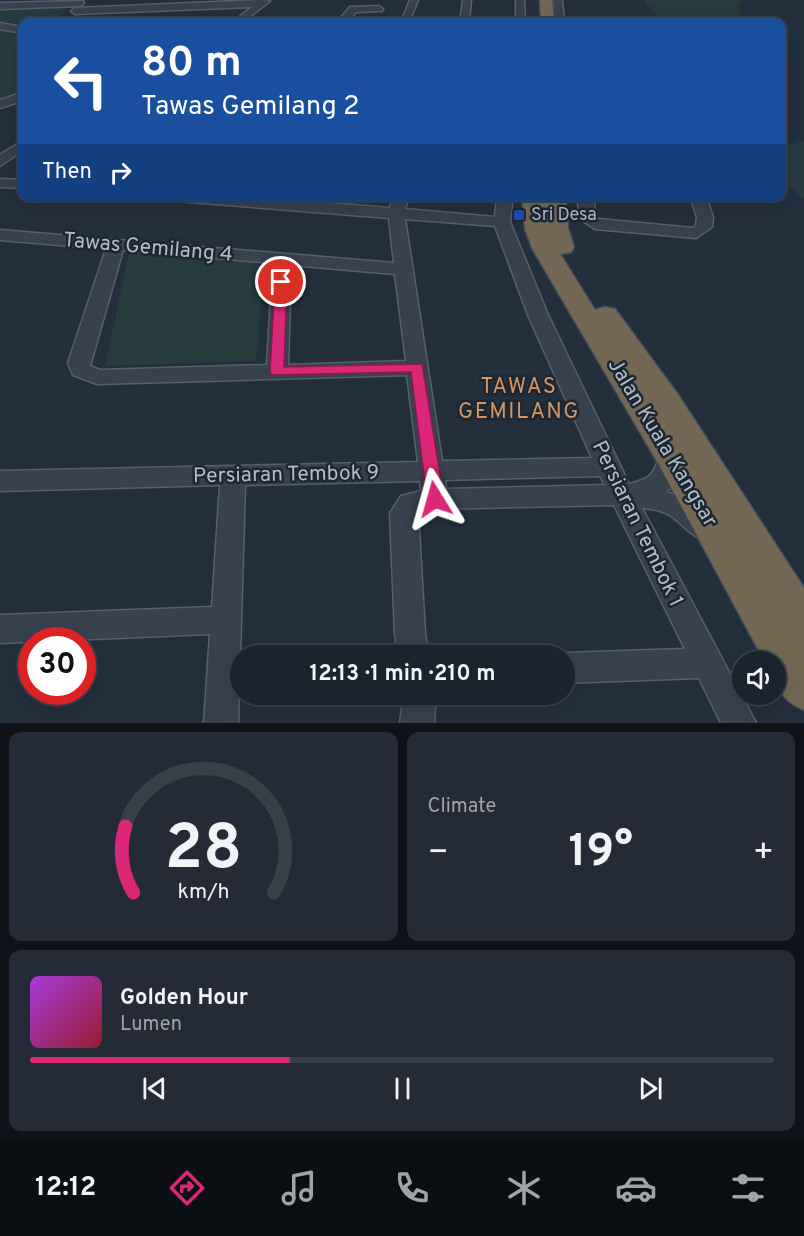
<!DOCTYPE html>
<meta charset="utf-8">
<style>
:root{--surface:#1b232e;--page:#242b36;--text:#f1f3f6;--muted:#a0a4aa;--line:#39404a;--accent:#db2777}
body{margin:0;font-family:Overpass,sans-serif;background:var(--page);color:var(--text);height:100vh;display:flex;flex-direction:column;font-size:22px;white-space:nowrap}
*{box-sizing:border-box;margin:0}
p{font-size:20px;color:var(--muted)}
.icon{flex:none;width:33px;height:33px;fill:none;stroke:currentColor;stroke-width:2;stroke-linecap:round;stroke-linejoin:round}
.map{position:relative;height:723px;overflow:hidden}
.sheet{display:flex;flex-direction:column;gap:9px;padding:9px;background:#0f1319;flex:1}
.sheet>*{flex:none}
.top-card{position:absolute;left:18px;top:18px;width:768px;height:183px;border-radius:12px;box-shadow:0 6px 24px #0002,0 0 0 2px var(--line);background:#1a4fa0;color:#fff;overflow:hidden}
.tools{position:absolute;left:732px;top:651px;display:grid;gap:12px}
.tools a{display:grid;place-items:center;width:54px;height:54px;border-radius:50%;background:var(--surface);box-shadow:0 6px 24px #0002,0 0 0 2px var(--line);font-size:30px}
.speed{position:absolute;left:18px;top:627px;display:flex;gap:12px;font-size:30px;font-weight:700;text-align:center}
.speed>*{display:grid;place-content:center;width:78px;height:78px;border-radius:50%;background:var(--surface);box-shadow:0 6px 24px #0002,0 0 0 2px var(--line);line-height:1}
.speed .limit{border:9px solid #d22;background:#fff;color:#111}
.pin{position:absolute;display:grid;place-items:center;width:51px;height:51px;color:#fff;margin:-26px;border:3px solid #fff;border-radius:50%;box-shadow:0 2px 6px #0007}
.me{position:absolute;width:66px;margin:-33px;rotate:352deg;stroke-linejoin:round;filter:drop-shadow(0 0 4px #0008)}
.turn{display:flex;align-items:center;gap:21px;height:126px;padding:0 24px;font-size:27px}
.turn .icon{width:78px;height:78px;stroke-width:2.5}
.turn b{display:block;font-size:42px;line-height:51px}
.then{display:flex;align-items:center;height:57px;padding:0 24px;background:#0003;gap:12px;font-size:22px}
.big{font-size:45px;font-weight:700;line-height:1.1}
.sheet .widget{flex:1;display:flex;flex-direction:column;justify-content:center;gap:9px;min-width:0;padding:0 21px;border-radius:12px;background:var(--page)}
.sheet .dial{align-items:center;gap:0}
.dial svg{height:156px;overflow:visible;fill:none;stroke:var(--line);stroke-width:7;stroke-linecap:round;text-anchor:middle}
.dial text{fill:var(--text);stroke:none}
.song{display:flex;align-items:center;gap:18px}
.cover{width:72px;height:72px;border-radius:9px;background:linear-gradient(135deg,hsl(280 70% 55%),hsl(350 70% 35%))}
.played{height:6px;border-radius:3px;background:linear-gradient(90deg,var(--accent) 35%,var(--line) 35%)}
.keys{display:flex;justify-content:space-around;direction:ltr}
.heat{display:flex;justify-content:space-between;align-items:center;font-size:33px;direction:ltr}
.sheet .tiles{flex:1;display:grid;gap:9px;grid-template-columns:1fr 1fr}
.widget:last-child{grid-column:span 2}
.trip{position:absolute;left:230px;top:645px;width:345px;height:60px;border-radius:30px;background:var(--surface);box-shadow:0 6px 24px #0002,0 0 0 2px var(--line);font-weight:700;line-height:60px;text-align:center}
.tab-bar{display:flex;height:96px;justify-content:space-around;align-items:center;background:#0b0e12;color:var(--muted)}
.tab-bar .icon{width:42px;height:42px}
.tab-bar .active{color:var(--accent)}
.tab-bar b{font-size:27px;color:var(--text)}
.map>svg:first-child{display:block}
.green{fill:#263c3f}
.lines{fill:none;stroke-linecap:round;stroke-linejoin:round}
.minor-casing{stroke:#565f6c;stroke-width:3}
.highway-casing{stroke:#434c59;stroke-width:3}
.minor{fill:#38414e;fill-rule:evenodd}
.highway{fill:#746855;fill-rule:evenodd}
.route{fill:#db2777;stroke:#8e194d;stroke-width:1.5}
.transit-dot{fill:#1a4fb4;stroke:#1d2633;stroke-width:2}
.labels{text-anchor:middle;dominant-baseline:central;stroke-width:5;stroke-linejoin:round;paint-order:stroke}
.far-poi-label{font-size:18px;fill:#b4bcc9;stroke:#1d2633;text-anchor:start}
.street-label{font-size:21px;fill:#b4bcc9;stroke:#1d2633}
.neighbourhood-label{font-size:22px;letter-spacing:1.5px;fill:#d59563;stroke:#1d2633}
</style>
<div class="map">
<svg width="804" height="723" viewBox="0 0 804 723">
<rect width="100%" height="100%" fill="#242f3e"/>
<g class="green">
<polygon points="643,0 741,0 739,7 741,19 747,22 663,22"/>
<polygon points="70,4 56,22 22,22 22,25 0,21 0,9 3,6"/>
<polygon points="0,30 22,35 22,94 9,104 0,106"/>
<polygon points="804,141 804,200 782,179 782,147"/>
<polygon points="129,252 264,263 256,361 105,366"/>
</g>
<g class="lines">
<defs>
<g id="minor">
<polygon points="262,0 270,1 243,22 233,22 252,7 75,14 71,11 75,8"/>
<polygon points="410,0 418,0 409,22 401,22"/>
<polygon points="463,0 471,0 469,22 460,22"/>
<polygon points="516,0 524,0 525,22 516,22"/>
<polygon points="554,0 562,0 564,22 555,22"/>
<polygon points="83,1 84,3 80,6 0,9 0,3"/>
<polygon points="379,6 383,9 382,11 356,12 347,22 337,22 350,7"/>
<polygon points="0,23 22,27 22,33 0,29"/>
<polygon points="22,93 22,101 0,108 0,100"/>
<polygon points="22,141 22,151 0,166 0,155"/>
<polygon points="0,179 22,180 22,188 0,187"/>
<path d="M170,196H241L390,208L393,196H409L405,209L495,217L497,196H513L510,222L548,315L629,484C657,477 651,473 663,451L672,448L681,451L684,457C681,470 677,483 666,492C686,498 711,512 720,530L716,538C696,545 686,526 671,516C662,510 652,509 642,508L756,723H721L699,678L564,683V656H557L564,653L685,649L614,505L435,509L418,512L425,634L429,656H398L395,634L390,513L401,496L421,491L420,481L245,485L238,723H204L210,634L0,643V615L212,607L220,485L0,491V471L418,462L407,375L97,384L73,375L68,363L106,249L0,240V230L394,263L389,218L177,201ZM405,219L495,226L528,315L592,458L442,461ZM123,250L273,263L267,365L100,370L90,366ZM291,265L395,274L406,361L288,365ZM600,476L605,485L446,489L445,480Z"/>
<polygon points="577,196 593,196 596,217 599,219 693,228 696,225 697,217 690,196 706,196 713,217 712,227 696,238 595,229 580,219"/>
<polygon points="404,694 436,694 434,723 400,723"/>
</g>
<g id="highway">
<polygon points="540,0 552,0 554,22 541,22"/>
<path d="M522,196H565L568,228L574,247L571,252L560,254L595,310L605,307L615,309L679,396L804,588V710C780,700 776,687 776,662H765L658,463L532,248L525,229Z"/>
</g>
</defs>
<use href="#minor" class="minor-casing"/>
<use href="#highway" class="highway-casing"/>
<use href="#minor" class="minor"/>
<use href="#highway" class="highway"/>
</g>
<polygon class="route" points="281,279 287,282 284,367 422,364 444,499 441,504 429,504 427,499 411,372 272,375 270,372 275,282"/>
<rect class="transit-dot" x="513" y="209" width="12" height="12" rx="3"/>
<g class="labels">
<g class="far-poi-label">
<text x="531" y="215">Sri Desa</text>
</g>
<g class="street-label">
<text transform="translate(148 248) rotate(5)">Tawas Gemilang 4</text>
<text transform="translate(662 443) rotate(59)">Jalan Kuala Kangsar</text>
<text transform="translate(286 475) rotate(-1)">Persiaran Tembok 9</text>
<text transform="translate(637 524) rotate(64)">Persiaran Tembok 1</text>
</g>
<g class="neighbourhood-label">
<text x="519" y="387">TAWAS<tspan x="519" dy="25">GEMILANG</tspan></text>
</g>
</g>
</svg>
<div class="tools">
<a><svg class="icon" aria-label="sound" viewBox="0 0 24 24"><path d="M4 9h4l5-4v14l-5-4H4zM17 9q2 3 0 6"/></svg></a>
</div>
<div class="speed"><div class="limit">30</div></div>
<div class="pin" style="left:281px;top:282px;background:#d93025"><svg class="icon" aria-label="arrive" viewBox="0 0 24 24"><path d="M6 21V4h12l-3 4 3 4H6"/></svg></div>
<svg class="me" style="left:435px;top:499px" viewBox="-20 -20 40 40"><path d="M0-17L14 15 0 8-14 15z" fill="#db2777" stroke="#fff" stroke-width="4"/></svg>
<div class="trip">12:13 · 1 min · 210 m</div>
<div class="top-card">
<div class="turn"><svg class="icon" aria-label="left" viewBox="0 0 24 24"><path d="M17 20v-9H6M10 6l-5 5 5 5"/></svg><div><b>80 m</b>Tawas Gemilang 2</div></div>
<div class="then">Then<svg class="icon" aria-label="right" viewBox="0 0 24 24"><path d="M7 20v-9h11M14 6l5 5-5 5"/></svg></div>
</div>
</div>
<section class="sheet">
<div class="tiles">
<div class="widget dial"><svg viewBox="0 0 100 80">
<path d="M14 69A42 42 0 1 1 86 69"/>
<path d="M14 69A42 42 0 0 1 10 35" stroke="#db2777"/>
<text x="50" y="56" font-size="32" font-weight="700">28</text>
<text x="50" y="72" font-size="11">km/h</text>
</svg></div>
<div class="widget"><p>Climate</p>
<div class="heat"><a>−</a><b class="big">19°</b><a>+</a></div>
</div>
<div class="widget">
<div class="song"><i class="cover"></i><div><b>Golden Hour</b><p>Lumen</p></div></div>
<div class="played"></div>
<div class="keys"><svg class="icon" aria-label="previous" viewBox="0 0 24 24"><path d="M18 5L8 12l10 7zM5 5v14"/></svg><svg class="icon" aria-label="pause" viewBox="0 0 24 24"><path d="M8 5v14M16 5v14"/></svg><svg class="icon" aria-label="next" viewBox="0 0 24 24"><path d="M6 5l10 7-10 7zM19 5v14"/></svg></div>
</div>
</div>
</section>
<nav class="tab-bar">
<b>12:12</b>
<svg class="icon active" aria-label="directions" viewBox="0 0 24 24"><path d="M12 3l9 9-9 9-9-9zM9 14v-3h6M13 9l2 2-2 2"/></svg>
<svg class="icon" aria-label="music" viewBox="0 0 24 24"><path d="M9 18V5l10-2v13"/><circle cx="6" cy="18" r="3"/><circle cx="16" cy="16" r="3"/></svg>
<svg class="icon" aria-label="phone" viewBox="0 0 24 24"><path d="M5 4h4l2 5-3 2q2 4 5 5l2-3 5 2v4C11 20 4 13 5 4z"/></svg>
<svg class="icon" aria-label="climate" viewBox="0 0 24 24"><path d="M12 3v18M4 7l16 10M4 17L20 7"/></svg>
<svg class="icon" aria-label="car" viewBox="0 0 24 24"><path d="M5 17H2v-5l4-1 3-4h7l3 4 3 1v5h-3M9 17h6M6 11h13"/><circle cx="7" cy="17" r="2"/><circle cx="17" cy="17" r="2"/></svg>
<svg class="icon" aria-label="filters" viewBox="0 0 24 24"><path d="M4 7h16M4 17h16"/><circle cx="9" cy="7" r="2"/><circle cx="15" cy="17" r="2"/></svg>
</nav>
